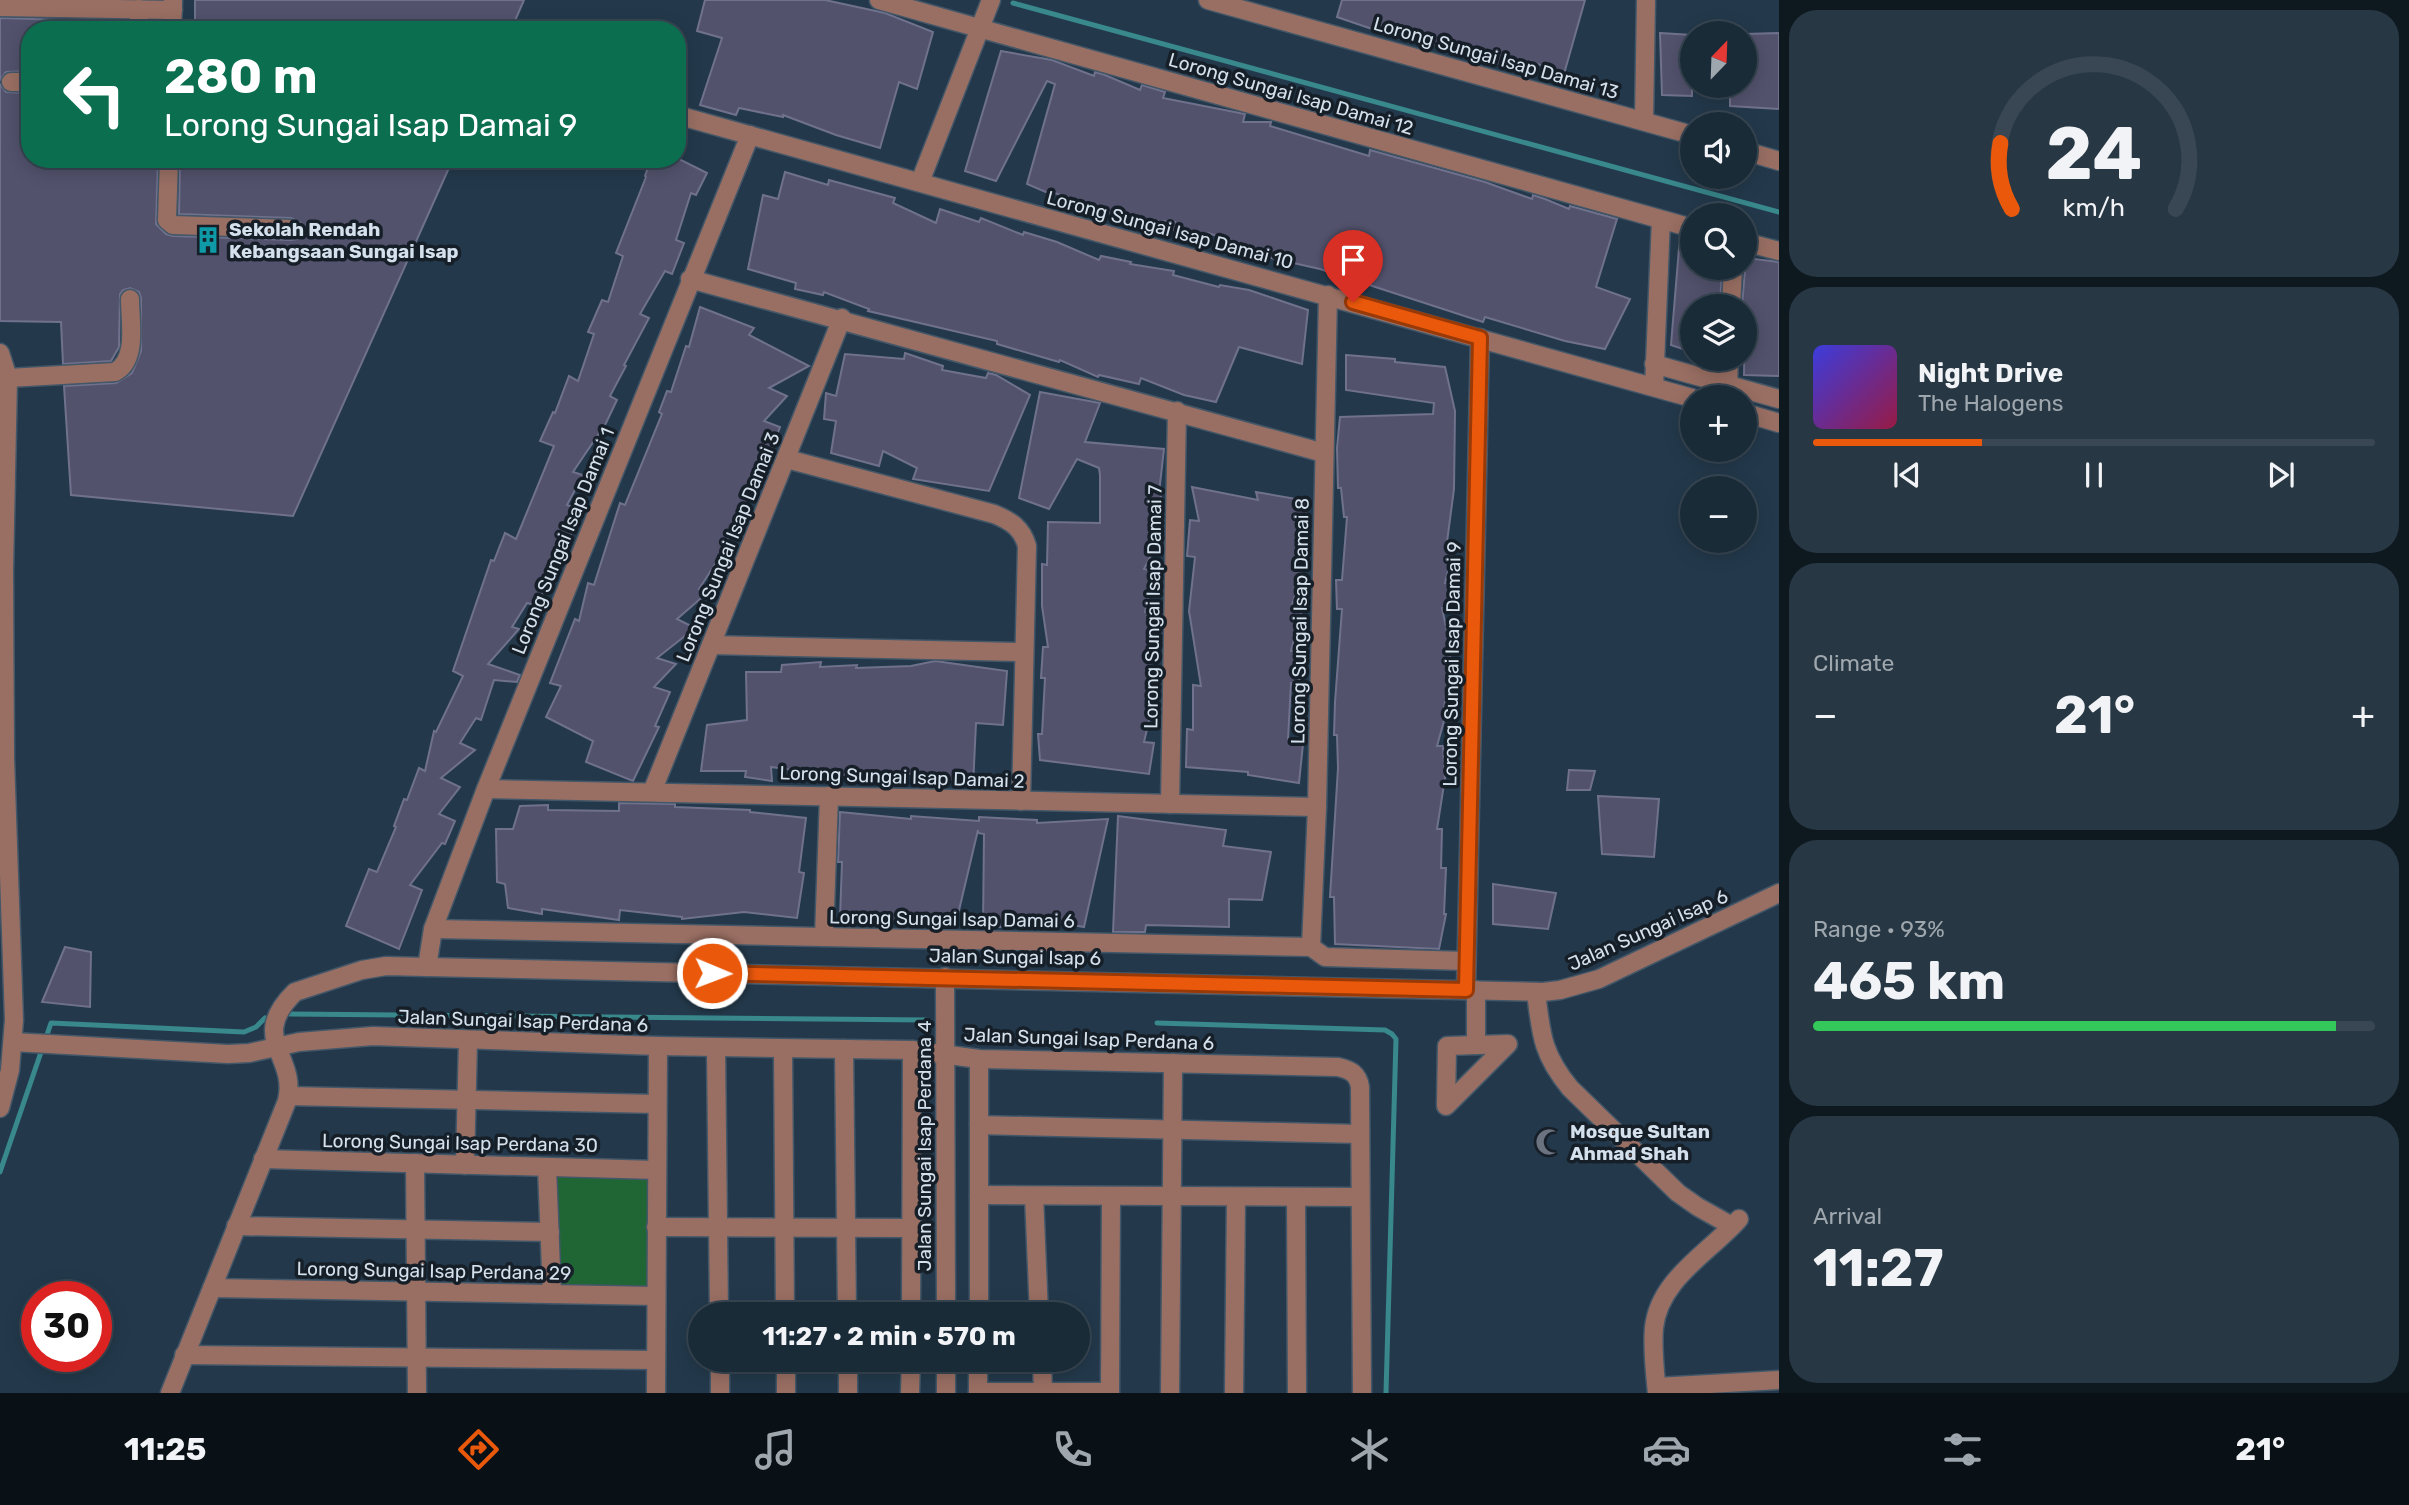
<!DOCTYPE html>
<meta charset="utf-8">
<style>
:root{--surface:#1a2b38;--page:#273743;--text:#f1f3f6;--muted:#9fa7ae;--line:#384753;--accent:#ea580c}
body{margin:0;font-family:Rubik,sans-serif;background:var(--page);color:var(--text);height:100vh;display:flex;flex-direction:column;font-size:26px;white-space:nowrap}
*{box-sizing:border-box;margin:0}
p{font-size:23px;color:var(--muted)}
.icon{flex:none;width:38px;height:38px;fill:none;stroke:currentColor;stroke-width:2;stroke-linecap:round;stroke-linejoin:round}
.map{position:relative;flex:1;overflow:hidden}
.details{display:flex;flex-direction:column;gap:10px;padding:10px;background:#0e181f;width:630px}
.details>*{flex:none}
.hud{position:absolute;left:21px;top:21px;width:665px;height:147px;border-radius:28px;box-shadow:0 4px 18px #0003,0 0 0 2px var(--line);background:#0b6e4f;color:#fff;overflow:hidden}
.needle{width:46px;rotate:23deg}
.tools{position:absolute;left:1680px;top:21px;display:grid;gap:14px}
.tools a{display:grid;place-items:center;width:77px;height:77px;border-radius:50%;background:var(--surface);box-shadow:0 4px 18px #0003,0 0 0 2px var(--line);font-size:35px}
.speed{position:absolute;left:21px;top:1281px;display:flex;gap:14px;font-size:35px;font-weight:700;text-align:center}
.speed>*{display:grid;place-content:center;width:91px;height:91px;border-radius:50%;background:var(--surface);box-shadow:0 4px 18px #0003,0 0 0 2px var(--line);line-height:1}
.speed .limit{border:10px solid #d22;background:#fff;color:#111}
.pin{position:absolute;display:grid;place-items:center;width:60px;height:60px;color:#fff;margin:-72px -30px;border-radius:50% 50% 50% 0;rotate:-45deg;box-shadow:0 0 7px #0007}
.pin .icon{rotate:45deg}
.me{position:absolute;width:77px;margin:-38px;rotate:91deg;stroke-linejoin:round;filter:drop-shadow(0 0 5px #0008)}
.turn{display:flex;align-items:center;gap:24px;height:147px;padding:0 28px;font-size:32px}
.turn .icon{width:91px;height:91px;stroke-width:2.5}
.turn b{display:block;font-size:49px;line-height:60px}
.big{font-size:52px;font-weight:700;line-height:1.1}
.details .widget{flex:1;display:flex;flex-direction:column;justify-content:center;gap:10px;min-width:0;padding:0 24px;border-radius:28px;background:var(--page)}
.details .dial{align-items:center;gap:0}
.dial svg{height:182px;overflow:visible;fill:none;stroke:var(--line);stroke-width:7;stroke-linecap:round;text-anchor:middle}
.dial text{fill:var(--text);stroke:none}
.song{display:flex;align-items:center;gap:21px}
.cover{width:84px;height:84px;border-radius:10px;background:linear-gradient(135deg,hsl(240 70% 55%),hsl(340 70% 35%))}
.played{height:7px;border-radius:4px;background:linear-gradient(90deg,var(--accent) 30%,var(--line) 30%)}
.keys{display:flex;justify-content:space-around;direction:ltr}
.heat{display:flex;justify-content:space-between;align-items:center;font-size:38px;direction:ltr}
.charge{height:10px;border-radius:5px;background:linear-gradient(90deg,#34c759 93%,var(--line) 0)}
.trip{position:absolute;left:688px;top:1302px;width:402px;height:70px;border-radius:35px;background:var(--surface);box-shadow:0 4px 18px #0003,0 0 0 2px var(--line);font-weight:700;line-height:70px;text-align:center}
.menu{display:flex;height:112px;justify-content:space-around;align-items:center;background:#0a1116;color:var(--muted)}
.menu .icon{width:49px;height:49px}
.menu .on{color:var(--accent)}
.menu b{font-size:32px;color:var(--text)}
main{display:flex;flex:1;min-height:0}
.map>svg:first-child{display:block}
.green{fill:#206634}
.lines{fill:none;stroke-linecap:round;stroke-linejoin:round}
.stream{stroke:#39888c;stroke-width:5}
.building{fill:#52526d;stroke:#70718c;stroke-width:2}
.minor-casing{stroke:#435768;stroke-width:21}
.minor{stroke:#9a6f63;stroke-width:18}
.route-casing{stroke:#983908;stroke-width:18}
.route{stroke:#ea580c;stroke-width:12}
.labels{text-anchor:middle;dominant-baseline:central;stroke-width:7;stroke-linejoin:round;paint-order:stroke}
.street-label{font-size:19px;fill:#d4e1ed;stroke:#161f28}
.poi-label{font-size:19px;font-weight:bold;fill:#d4e1ed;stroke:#161f28;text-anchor:start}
</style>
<main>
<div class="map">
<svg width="1779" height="1393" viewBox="0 0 1779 1393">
<rect width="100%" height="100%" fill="#23394b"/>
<polygon class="green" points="552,1172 652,1175 651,1291 556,1291"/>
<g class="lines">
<g class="stream">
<polyline points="1013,3 1779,212"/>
<polyline points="290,1014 928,1020"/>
<polyline points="1157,1023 1385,1030 1392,1034 1396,1039 1386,1393"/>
<polyline points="0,1172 51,1023 244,1032 256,1027 265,1018"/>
</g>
</g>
<g class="building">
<polygon points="195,0 524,0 511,30 195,30"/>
<polygon points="705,0 825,0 885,13 933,32 917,89 899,82 880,148 836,135 783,115 783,117 739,108 736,115 700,105 722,38 697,31"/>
<polygon points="1342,0 1585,0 1564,74 1530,61 1528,71 1506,66 1460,54 1462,49 1426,44 1427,41 1373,26 1372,29 1337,17"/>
<polygon points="0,18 66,20 66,30 30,30 30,71 6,72 0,80"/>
<polygon points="1660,33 1692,35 1692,96 1662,95"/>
<polygon points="1779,33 1779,109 1730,106 1730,86 1745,86 1745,34"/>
<polygon points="1001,51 1052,60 1094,76 1095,72 1105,75 1140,90 1142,85 1165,92 1163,98 1245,114 1243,122 1271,122 1270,126 1369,156 1370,150 1485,182 1532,199 1533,195 1545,199 1569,209 1570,206 1617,219 1596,287 1630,299 1605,349 1565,341 1485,317 1483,322 1320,269 1253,254 1255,248 1208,233 1205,241 1173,230 1175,222 1129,219 1049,191 1048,193 1027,184 1055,84 1047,81 996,181 965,171"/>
<polygon points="0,84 6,92 30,93 30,159 158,159 156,224 166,234 173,236 291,240 297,239 302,230 301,223 291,218 179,214 180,159 453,159 293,516 71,495 64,386 116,383 132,373 141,351 141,298 139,292 130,288 123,290 120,294 119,347 111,361 63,364 61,322 0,321"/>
<polygon points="651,159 679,159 707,173 696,195 691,193 676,240 684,243 672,274 665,271 640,314 649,318 624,365 626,366 610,396 617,400 606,423 573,472 583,475 567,505 580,510 562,560 553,580 548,578 539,606 527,603 512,627 519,629 488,664 520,675 517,682 494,680 481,720 476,718 460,743 475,750 441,778 460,787 439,814 455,821 445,844 442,843 410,885 422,890 399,949 346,926 369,869 377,872 396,827 394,826 404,799 407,800 419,768 425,771 434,731 436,732 463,676 453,671 491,560 494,561 505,533 516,539 554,446 540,441 553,412 555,413 569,376 578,381 594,334 588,332 602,300 608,302 623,256 616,253 646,177 645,176"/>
<polygon points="785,172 828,185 829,180 895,198 893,203 936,223 940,209 979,222 981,218 1023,235 1024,232 1057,242 1099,260 1101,256 1131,262 1130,264 1174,271 1173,275 1219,287 1220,285 1249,290 1308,310 1302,364 1239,347 1216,402 1184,395 1141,378 1139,384 1099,375 1098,377 1060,360 1059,362 997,344 997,341 868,311 869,309 824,292 823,295 795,289 796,283 748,269 763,195 778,199"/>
<polygon points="1680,236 1692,239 1692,268 1722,268 1720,306 1692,306 1692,352 1671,345"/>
<polygon points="1746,258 1779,262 1779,376 1744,375 1745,306 1742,306"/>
<polygon points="700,307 754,328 749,335 809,366 769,388 787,396 764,421 780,427 753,497 748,495 721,555 699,589 707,593 677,619 695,628 657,658 676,664 654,687 670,692 655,726 659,727 633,781 586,762 593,741 546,717 561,686 550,683 575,619 579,621 588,583 594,585 620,503 625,505 662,414 659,412 667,391 671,392 686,346 689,347"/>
<polygon points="905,353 943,366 942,370 986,378 988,373 996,375 1030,395 989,491 913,479 917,468 883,451 879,466 831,453 836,421 824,419 826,393 836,396 845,354 904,359"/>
<polygon points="1346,355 1395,359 1395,362 1445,367 1455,411 1454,489 1447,542 1455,542 1445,583 1450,584 1449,609 1442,608 1451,650 1444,710 1447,710 1437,746 1443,746 1445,778 1437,829 1442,829 1441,868 1446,868 1444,914 1446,914 1439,949 1335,944 1334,897 1330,897 1338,768 1337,735 1334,735 1335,702 1342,609 1337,609 1336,580 1342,580 1347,517 1344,517 1341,488 1338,488 1337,448 1340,417 1433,414 1434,403 1346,390"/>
<polygon points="1040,392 1100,403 1085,442 1164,449 1159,493 1161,493 1159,540 1144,569 1154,571 1145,612 1162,614 1160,649 1148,647 1153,704 1144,742 1154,743 1149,774 1040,760 1038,734 1042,734 1045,678 1041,678 1043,647 1048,647 1042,606 1042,564 1047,565 1048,522 1100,523 1100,475 1099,468 1077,459 1049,509 1019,498"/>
<polygon points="1192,487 1258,500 1256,492 1308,501 1303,533 1306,534 1304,565 1291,609 1302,610 1291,651 1300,652 1300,685 1291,683 1288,740 1303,744 1299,783 1248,775 1248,772 1186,767 1187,729 1193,730 1193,685 1201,686 1189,611 1195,557 1187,556 1190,520 1199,521"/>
<polygon points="935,661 1007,671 1003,725 976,723 973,786 933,774 897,774 897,779 849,773 849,775 820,774 771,767 772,781 745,777 746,771 701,771 707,725 747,720 746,672 781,672 782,665 821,662 820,667 857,665 856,668 911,666"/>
<polygon points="1569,770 1595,771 1590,790 1567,790"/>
<polygon points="1598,796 1659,799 1654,857 1602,854"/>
<polygon points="619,803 675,804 675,807 750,810 750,812 806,818 799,872 804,873 797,918 744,912 682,919 682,917 620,910 619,920 542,909 542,914 508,908 505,884 497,882 496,829 513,829 520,806 548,805 548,810 619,811"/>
<polygon points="840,812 911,819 911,816 979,821 979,817 1037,820 1037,823 1108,819 1084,927 1034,918 1033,927 983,927 984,834 978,833 978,830 956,923 900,914 899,920 840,918 842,862 838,862"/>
<polygon points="1118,816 1226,830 1223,846 1271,852 1262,900 1229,899 1229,927 1146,925 1145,932 1113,932"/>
<polygon points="1493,884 1556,893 1548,929 1493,924"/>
<polygon points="65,947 91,952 90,1007 42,1002"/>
</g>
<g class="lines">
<defs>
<g id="minor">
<polyline points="879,0 1692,228"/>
<polyline points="1208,0 1692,135"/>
<polyline points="0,7 173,10"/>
<polyline points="139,30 139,9"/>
<polyline points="172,30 173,0"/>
<polyline points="11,82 30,82"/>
<polyline points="677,115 1692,398"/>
<polyline points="1644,121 1646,0"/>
<polyline points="1745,151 1779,161"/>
<polyline points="169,159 167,220 173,225 291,229"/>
<polyline points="920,182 991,0"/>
<polyline points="1745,242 1779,251"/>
<polyline points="690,279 1324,453"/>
<polyline points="1731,306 1733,268"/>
<polyline points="0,353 8,378 4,571 5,758 14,1020 10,1070 0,1108"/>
<polyline points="1654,364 1779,399"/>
<path d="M8,378L115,372C138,360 130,322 130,299"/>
<polyline points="1728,385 1729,359"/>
<polyline points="1654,387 1661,220"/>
<polyline points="1745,413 1779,423"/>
<path d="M787,459L994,514C1011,521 1022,528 1027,546L1021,801"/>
<polyline points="711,645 1023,652"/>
<polyline points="486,789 1317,807"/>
<polyline points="652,792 842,318"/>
<polyline points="1170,804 1177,411"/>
<polyline points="433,929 1311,947 1325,957 1466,961"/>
<polyline points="824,937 829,796"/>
<polyline points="1311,947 1317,807 1328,295"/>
<polyline points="427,967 433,929 486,789 750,135"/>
<polyline points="945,977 946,1314"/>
<polyline points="1466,990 1480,338"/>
<path d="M1536,992C1541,1034 1542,1054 1570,1088L1678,1193L1698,1207L1732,1226"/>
<path d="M13,1042L228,1054L249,1053L299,1042L373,1036L658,1046L912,1050L979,1059L1338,1067C1351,1070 1358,1074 1360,1087L1362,1393"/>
<polygon points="1508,1044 1446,1106 1447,1046"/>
<polyline points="1476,1045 1476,990"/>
<polyline points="716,1048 719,1314"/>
<polyline points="783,1049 785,1314"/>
<polyline points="844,1049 847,1314"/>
<polyline points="288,1096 657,1104"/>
<polyline points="979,1125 1360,1134"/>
<polyline points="263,1159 656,1170"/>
<polyline points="415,1163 417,1393"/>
<polyline points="465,1165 468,1040"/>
<polyline points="547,1167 552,1294"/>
<polyline points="979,1195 1360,1197"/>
<polyline points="1034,1196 1039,1314"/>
<polyline points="1296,1197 1297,1393"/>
<polyline points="236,1226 550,1232"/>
<polyline points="656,1227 911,1228"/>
<polyline points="212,1288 656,1296"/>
<polyline points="911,1314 912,1050"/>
<polyline points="979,1314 979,1059"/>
<polyline points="184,1355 656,1360"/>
<polyline points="720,1360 720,1393"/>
<polyline points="786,1360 786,1393"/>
<polyline points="848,1360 848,1393"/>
<polyline points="946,1360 946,1393"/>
<polyline points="1042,1360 1043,1393"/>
<polyline points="1657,1387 1779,1380"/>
<polyline points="978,1392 1110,1392"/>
<path d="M170,1393L287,1101C298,1055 247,1039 295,992L362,970L386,966L427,967L1543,992L1560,990L1599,979L1779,893"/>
<polyline points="656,1393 658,1046"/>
<polyline points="910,1393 911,1360"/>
<polyline points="978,1393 978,1360"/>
<polyline points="1110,1393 1111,1196"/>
<polyline points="1170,1393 1173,1063"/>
<polyline points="1234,1393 1236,1197"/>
<path d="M1657,1393C1655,1372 1652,1349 1654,1328C1659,1279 1709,1253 1739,1219"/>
</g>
</defs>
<use href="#minor" class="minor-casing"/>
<use href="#minor" class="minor"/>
</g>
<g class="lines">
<defs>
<polyline id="route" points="712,973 1466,990 1480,338 1353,302"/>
</defs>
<use href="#route" class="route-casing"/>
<use href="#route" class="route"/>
</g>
<defs>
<symbol id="building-bare" viewBox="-9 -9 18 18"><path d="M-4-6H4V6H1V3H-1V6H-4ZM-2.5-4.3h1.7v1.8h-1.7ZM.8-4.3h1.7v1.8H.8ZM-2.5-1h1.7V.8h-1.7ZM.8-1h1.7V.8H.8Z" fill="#0f9aa8" stroke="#161f28" stroke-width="2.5" paint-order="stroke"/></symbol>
<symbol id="mosque-bare" viewBox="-9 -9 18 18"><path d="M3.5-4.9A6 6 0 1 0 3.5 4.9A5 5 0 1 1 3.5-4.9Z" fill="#6b7280" stroke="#161f28" stroke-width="2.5" paint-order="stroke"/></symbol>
</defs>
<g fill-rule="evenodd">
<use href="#building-bare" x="189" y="221" width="38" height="38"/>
<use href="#mosque-bare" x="1530" y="1123" width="38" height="38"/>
</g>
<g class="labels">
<g class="street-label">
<text transform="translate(1496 58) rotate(16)">Lorong Sungai Isap Damai 13</text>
<text transform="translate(1291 94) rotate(16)">Lorong Sungai Isap Damai 12</text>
<text transform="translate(1170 230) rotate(15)">Lorong Sungai Isap Damai 10</text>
<text transform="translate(563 541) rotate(-68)">Lorong Sungai Isap Damai 1</text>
<text transform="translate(728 547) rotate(-68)">Lorong Sungai Isap Damai 3</text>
<text transform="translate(1153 607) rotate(-89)">Lorong Sungai Isap Damai 7</text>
<text transform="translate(1300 621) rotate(-89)">Lorong Sungai Isap Damai 8</text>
<text transform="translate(1452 664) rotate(-89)">Lorong Sungai Isap Damai 9</text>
<text transform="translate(902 777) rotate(2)">Lorong Sungai Isap Damai 2</text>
<text transform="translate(952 919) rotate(1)">Lorong Sungai Isap Damai 6</text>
<text transform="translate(1648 930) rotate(-24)">Jalan Sungai Isap 6</text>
<text transform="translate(1015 957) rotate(1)">Jalan Sungai Isap 6</text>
<text transform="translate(523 1021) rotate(2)">Jalan Sungai Isap Perdana 6</text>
<text transform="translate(1089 1039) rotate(2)">Jalan Sungai Isap Perdana 6</text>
<text transform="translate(460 1143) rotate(1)">Lorong Sungai Isap Perdana 30</text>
<text transform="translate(924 1146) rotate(-90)">Jalan Sungai Isap Perdana 4</text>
<text transform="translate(434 1271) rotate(1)">Lorong Sungai Isap Perdana 29</text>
</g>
<g class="poi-label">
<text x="229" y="229">Sekolah Rendah<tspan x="229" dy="22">Kebangsaan Sungai Isap</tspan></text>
<text x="1570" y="1131">Mosque Sultan<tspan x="1570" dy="22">Ahmad Shah</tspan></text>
</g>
</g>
</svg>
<div class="tools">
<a><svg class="needle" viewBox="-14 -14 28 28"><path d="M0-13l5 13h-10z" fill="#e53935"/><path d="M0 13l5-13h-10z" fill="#9fa7ae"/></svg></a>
<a><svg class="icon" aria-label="sound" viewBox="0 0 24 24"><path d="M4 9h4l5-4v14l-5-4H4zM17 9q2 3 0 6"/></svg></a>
<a><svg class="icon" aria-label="search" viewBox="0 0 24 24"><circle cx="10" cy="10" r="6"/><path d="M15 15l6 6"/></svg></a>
<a><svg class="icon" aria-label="layers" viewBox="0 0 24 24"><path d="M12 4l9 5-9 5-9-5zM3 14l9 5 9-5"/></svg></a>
<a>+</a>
<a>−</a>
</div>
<div class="speed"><div class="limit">30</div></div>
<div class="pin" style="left:1353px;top:302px;background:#d93025"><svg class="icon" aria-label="arrive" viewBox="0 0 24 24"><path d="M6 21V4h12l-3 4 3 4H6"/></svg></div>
<svg class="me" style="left:712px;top:973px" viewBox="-20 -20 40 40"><circle r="17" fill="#ea580c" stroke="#fff" stroke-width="3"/><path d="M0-11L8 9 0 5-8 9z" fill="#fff"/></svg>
<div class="trip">11:27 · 2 min · 570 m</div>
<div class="hud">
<div class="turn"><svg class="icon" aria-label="left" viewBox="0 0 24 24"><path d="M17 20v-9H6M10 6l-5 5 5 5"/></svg><div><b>280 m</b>Lorong Sungai Isap Damai 9</div></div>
</div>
</div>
<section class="details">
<div class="widget dial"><svg viewBox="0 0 100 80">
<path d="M14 69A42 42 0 1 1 86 69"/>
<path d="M14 69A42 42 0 0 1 9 40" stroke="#ea580c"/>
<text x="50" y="56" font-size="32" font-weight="700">24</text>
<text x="50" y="72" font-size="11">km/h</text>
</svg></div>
<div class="widget">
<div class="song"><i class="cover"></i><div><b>Night Drive</b><p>The Halogens</p></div></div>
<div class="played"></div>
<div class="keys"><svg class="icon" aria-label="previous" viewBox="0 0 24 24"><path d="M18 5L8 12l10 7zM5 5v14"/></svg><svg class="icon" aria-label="pause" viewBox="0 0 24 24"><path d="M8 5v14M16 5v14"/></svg><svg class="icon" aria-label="next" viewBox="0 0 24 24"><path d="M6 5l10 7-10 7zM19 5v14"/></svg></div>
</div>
<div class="widget"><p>Climate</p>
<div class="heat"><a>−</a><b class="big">21°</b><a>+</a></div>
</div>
<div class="widget"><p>Range · 93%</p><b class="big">465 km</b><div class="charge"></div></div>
<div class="widget"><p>Arrival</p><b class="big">11:27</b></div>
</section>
</main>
<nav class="menu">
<b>11:25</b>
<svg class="icon on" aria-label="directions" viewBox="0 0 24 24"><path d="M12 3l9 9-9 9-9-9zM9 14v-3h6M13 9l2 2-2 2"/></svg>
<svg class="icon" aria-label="music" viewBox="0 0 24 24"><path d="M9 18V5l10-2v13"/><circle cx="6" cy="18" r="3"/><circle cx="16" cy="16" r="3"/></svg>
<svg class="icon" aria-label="phone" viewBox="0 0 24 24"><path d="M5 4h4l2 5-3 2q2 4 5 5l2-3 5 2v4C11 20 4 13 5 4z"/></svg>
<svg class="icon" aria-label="climate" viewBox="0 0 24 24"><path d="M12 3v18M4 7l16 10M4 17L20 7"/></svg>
<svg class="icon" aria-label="car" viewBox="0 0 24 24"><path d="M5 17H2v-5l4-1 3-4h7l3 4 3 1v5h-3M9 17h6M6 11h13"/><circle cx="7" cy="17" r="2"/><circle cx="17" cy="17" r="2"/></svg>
<svg class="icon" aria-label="filters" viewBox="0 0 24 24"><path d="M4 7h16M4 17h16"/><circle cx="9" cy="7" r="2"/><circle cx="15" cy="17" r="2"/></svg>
<b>21°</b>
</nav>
